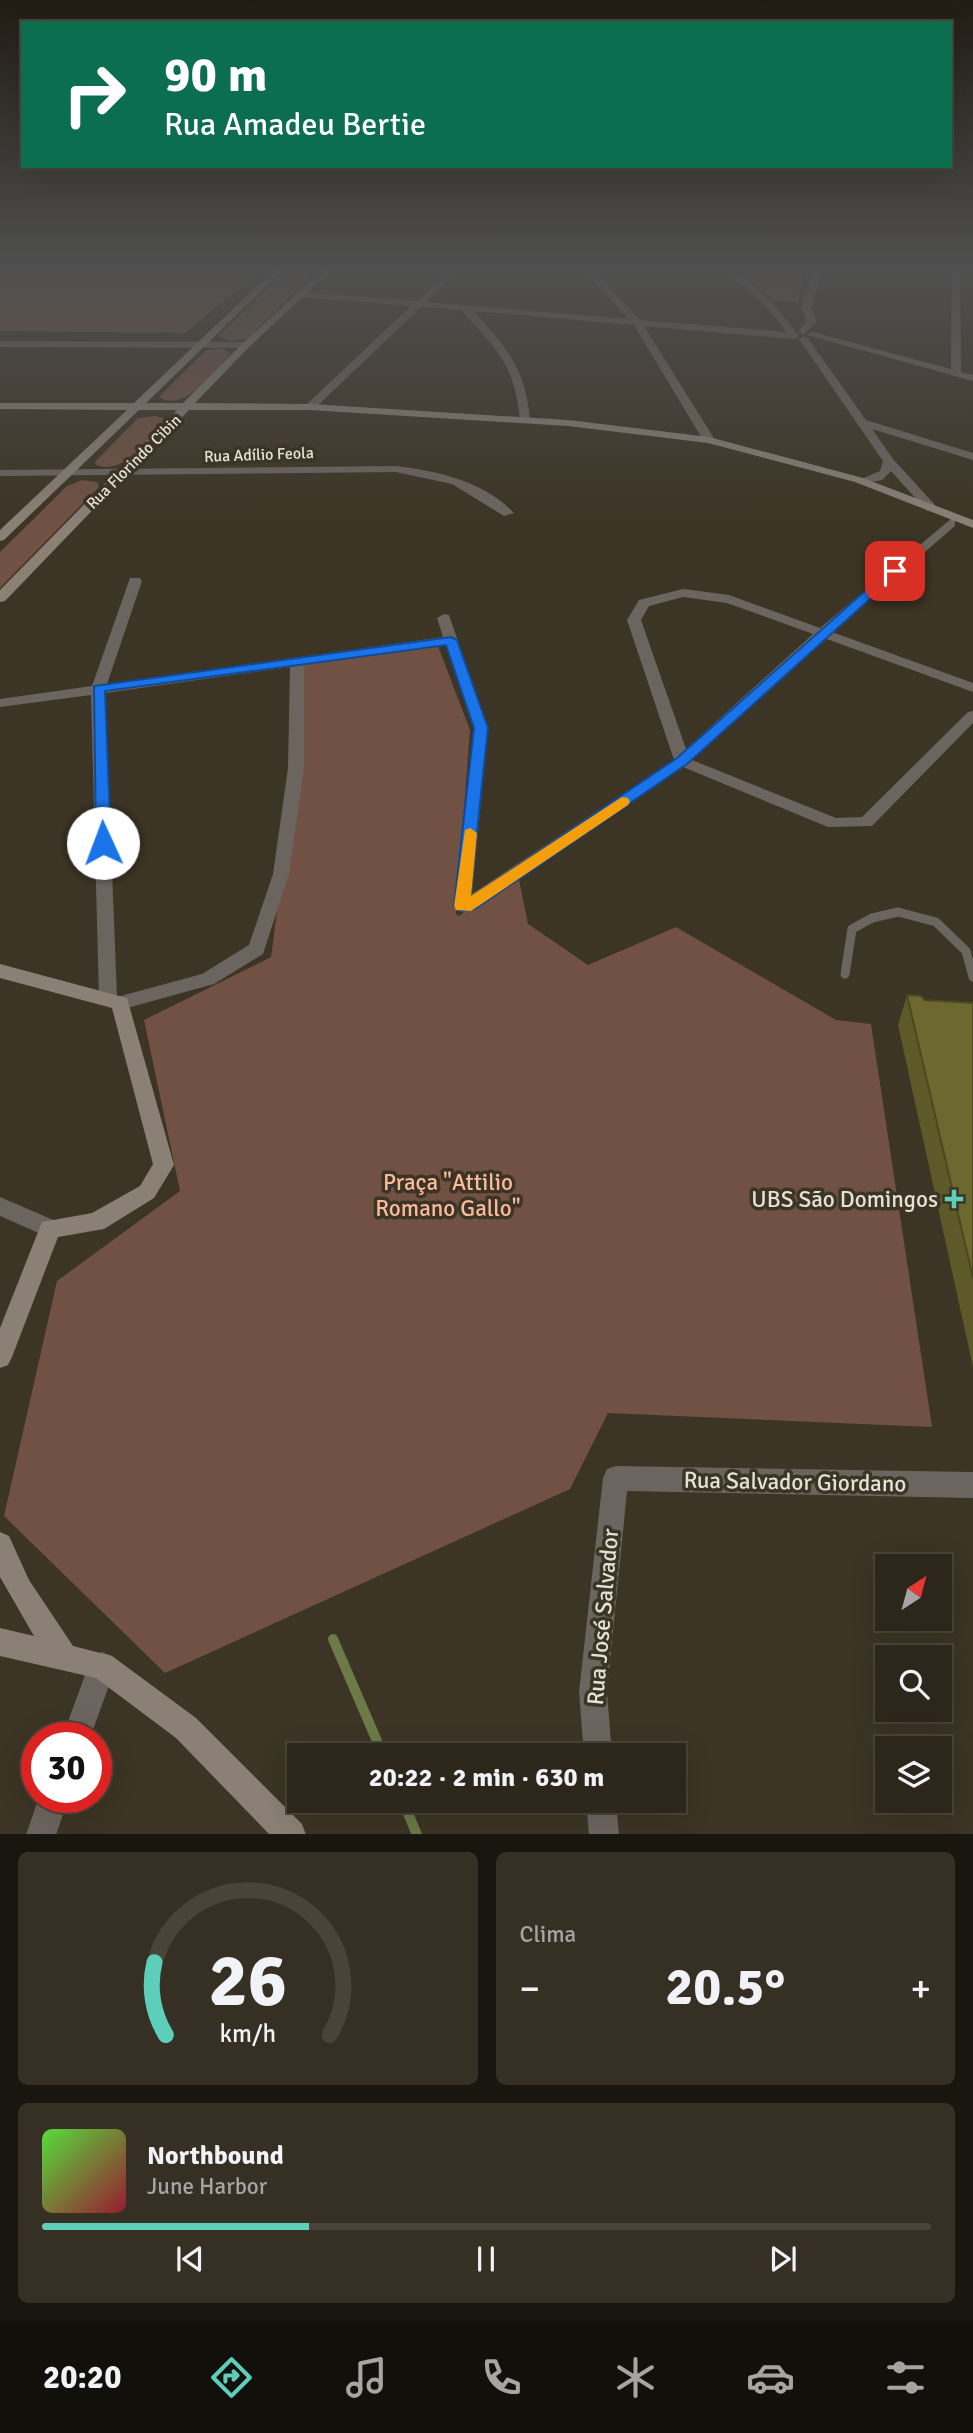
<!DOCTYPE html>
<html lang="pt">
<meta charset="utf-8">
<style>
:root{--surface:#2d271b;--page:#352f24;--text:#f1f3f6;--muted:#a7a5a3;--line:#48443a;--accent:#5dceb9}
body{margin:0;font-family:Signika,sans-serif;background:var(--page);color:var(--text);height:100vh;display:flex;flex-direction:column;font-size:26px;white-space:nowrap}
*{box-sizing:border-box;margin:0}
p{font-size:23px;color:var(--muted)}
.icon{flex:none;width:38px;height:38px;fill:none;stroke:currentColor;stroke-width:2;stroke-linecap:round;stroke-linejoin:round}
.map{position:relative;height:1834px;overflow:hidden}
.side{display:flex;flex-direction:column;gap:18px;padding:18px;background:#19150f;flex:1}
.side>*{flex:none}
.guide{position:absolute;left:21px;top:21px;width:931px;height:147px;border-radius:0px;box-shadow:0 7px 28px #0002,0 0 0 2px var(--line);background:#0b6e4f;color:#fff;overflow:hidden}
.needle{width:46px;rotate:36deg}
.fabs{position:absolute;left:875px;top:1554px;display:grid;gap:14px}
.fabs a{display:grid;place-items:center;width:77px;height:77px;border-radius:0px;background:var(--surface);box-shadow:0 7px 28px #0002,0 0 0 2px var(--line);font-size:35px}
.speed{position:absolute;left:21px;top:1722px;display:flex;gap:14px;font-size:35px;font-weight:700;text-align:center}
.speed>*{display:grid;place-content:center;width:91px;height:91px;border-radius:50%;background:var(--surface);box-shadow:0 7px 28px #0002,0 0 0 2px var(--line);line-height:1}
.speed .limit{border:10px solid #d22;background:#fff;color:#111}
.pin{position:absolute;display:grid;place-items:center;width:60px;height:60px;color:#fff;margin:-30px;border-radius:14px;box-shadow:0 4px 10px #0006}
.me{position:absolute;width:77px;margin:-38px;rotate:358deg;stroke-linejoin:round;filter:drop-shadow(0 0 5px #0008)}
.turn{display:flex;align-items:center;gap:24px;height:147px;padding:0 28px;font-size:32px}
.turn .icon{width:91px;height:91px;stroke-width:2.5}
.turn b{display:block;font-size:49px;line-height:60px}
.big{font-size:52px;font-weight:700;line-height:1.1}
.side .card{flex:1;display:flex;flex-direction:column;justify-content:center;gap:10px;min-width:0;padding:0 24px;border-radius:10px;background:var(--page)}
.side .dial{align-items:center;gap:0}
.dial svg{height:182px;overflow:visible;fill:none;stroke:var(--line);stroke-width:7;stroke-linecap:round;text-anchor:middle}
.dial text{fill:var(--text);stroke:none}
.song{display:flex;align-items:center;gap:21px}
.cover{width:84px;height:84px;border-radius:10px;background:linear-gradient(135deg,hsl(110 70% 55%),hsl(350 70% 35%))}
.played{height:7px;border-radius:4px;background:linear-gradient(90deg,var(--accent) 30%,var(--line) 30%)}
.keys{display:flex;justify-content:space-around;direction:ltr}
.heat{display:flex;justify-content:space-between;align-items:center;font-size:38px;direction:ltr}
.side .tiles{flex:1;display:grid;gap:18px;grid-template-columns:1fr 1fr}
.card:last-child{grid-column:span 2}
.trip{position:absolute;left:287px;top:1743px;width:399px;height:70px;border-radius:0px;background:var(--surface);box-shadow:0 7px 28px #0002,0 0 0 2px var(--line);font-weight:700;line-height:70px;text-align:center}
.dock{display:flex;height:112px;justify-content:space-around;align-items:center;background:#12100b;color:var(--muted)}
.dock .icon{width:49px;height:49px}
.dock .active{color:var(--accent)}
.dock b{font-size:32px;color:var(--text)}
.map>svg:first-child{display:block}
.green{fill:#705143}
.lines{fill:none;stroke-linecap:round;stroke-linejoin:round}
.stream{stroke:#6b7a46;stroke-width:10}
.service{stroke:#6c655f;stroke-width:9}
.minor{fill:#6c655f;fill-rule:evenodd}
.secondary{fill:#8a8076;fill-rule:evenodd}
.wall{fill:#5e5929}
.building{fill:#6d6730;stroke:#4c4822;stroke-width:2}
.route{fill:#1a73e8;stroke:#114b97;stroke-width:2}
.slow{fill:#f59e0b}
.poi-dot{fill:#5dceb9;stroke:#3c3424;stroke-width:2.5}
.labels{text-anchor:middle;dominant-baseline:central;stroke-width:7;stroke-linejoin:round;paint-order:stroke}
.far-street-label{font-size:16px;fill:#e6e1d7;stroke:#3c3424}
.near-park-label{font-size:23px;fill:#faba9c;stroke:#3c3424}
.near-poi-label{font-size:23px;fill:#e6e1d7;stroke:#3c3424;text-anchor:end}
.near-street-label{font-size:23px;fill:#e6e1d7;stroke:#3c3424}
</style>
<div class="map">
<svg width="973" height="1835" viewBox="0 0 973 1835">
<rect width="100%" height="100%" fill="#3c3424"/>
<g class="green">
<polygon points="0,268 264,268 185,333 0,331"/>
<polygon points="289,268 319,268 247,339 230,341 218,336"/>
<polygon points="739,268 804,268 798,302 773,300"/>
<path d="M214,349H223L231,353C215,370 184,414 159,397L205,351Z"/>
<path d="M155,416L168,419C150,437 125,476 96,465L95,462L138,418Z"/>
<polygon points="82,480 97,482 99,487 0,588 0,552 67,486"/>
<polygon points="438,646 470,730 456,914 459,916 518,875 528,924 588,965 676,927 836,1020 871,1024 932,1427 608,1413 570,1489 165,1673 4,1516 57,1281 180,1191 144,1020 271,957 291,805 297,662"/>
</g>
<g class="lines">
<g class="stream">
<polyline points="333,1639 383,1755"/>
<polyline points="403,1801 417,1835"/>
</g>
<polyline class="service" points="845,974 852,929 872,918 898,912 936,922 966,951 973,977"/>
<g class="minor">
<path d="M452,268H461L426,302L628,319L582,268H591L640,320L787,332L771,312L724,268H733L777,308L799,336L794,339L644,326L715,440L709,443L703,440L634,325L473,311C507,347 525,368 530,419L525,422L520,419C514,363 497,350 461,310L421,307L314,409H306V405L411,306L301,297L296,294L298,292L417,301Z"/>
<polygon points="816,268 824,268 811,307 817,321 803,335 798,332 807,321 801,307"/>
<polygon points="952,268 960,268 961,372 973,375 973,381 807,335 812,332 951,369"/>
<polygon points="801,337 807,337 866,420 973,453 973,460 872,429 893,459 935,505 935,511 927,511 891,471 882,480 859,484 859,480 880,471 883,461 799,339"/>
<polygon points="0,341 246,342 251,345 246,348 0,347"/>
<path d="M396,466C437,471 484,481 514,513L504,516L452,484L396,472L0,476V470Z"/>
<path d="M951,519L955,520V526L832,632L973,683V692L824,638L692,760L836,818L862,817L968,712L973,711V723L872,826L828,827L683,767L465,913L456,910L453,906L474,728L446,645L304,665V768L289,874L263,954L214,984L120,1010L111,1004L101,1003L99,998L91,695L0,707V699L92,686L130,578H140L142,581L107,684L443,637L437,618L444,614L449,615L488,728L472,894L674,760L627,620L639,600L683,589L729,595L820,628ZM683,597L727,603L813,634L686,749L641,620L649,606ZM290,667L288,768L273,874L249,945L202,974L117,997L105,693Z"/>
<polygon points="0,1197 58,1222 61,1229 58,1236 50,1238 0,1216"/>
<polygon points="616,1466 973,1472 973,1498 627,1491 607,1692 612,1755 584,1755 579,1692 603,1478 607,1469"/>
<polygon points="102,1652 112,1656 116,1666 90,1738 62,1738 92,1656"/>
<polygon points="39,1797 69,1797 56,1835 26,1835"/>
<polygon points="586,1801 616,1801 619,1835 589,1835"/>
</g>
<g class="secondary">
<polygon points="276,268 285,268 146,403 183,403 243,343 325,268 334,268 249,347 195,403 310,404 568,420 709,437 863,478 973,520 973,528 855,482 708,443 568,426 310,410 189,410 5,601 0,602 0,590 177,410 139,410 4,540 0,541 0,530 127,410 0,409 0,403 134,403"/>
<polygon points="0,964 127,998 174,1165 154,1198 104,1229 58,1237 12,1357 8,1365 0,1368 0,1328 42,1222 92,1213 140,1186 153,1164 112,1008 0,978"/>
<polygon points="0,1532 9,1536 29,1580 73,1646 112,1656 196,1718 302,1824 306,1835 270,1835 176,1738 96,1678 0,1656 0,1628 34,1636 0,1577"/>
</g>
</g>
<polygon class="wall" points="907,995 925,1000 973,1003 973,1367 898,1025"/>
<polygon class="building" points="907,995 921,996 925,1000 973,1003 973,1278"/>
<linearGradient id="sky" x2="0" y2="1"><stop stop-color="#211d14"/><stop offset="0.51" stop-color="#505050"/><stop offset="1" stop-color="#505050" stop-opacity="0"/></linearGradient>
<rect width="973" height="525" fill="url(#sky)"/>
<polygon class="route" points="891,568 901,571 687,764 475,909 461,911 454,906 474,728 446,645 105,691 111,843 103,848 96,843 94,686 451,637 457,640 488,728 470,898 677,758"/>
<polygon class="slow" points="622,797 628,798 630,802 628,805 471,911 456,910 454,906 465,830 470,828 477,833 471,896"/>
<path class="poi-dot" d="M950.5 1188.5h7v7h7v7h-7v7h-7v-7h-7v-7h7z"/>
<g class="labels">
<g class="far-street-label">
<text transform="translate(259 455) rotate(-2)">Rua Adílio Feola</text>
<text transform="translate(134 462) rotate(-45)">Rua Florindo Cibin</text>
</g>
<g class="near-park-label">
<text x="448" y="1182">Praça "Attilio<tspan x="448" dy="26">Romano Gallo"</tspan></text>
</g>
<g class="near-poi-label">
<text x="938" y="1199">UBS São Domingos</text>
</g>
<g class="near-street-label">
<text transform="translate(795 1482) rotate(1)">Rua Salvador Giordano</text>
<text transform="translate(603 1617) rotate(-85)">Rua José Salvador</text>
</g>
</g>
</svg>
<div class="fabs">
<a><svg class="needle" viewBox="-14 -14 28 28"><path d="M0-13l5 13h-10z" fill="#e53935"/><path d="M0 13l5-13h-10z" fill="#a7a5a3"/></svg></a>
<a><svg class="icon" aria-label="search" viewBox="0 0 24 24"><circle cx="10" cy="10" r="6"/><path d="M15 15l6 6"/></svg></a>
<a><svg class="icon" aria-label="layers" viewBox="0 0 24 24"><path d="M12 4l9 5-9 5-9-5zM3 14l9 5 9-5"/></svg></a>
</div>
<div class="speed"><div class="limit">30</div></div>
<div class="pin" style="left:895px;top:571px;background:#d93025"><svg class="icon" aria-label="arrive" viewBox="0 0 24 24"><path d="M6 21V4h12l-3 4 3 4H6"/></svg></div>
<svg class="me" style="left:103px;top:843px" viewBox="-20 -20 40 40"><circle r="19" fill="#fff"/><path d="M0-13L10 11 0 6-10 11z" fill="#1a73e8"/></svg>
<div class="trip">20:22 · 2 min · 630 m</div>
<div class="guide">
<div class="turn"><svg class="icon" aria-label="right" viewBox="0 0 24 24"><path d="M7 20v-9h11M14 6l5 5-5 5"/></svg><div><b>90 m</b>Rua Amadeu Bertie</div></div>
</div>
</div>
<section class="side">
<div class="tiles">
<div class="card dial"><svg viewBox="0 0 100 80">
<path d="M14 69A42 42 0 1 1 86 69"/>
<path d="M14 69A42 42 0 0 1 9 37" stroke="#5dceb9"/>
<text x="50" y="56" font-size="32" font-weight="700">26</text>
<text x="50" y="72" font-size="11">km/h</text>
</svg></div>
<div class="card"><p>Clima</p>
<div class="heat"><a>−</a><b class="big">20.5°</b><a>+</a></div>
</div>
<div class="card">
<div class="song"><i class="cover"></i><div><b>Northbound</b><p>June Harbor</p></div></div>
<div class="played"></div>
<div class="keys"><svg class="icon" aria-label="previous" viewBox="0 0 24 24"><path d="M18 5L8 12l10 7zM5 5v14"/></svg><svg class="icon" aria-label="pause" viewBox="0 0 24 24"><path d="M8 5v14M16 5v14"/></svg><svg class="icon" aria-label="next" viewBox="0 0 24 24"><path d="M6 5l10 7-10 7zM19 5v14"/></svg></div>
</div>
</div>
</section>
<nav class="dock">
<b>20:20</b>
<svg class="icon active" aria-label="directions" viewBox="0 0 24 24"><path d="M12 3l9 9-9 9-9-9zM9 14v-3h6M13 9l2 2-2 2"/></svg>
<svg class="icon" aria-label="music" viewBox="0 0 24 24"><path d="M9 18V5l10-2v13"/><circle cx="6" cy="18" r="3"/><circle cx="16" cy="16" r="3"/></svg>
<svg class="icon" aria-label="phone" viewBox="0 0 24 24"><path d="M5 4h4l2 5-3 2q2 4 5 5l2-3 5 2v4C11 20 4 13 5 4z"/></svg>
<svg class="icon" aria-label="climate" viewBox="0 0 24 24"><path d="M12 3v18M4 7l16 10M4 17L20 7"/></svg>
<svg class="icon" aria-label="car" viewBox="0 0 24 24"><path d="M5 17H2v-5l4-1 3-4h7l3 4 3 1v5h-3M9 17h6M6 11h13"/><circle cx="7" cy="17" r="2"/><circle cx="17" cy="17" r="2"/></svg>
<svg class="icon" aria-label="filters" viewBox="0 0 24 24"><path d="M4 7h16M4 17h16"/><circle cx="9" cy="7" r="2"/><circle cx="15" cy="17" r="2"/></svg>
</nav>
